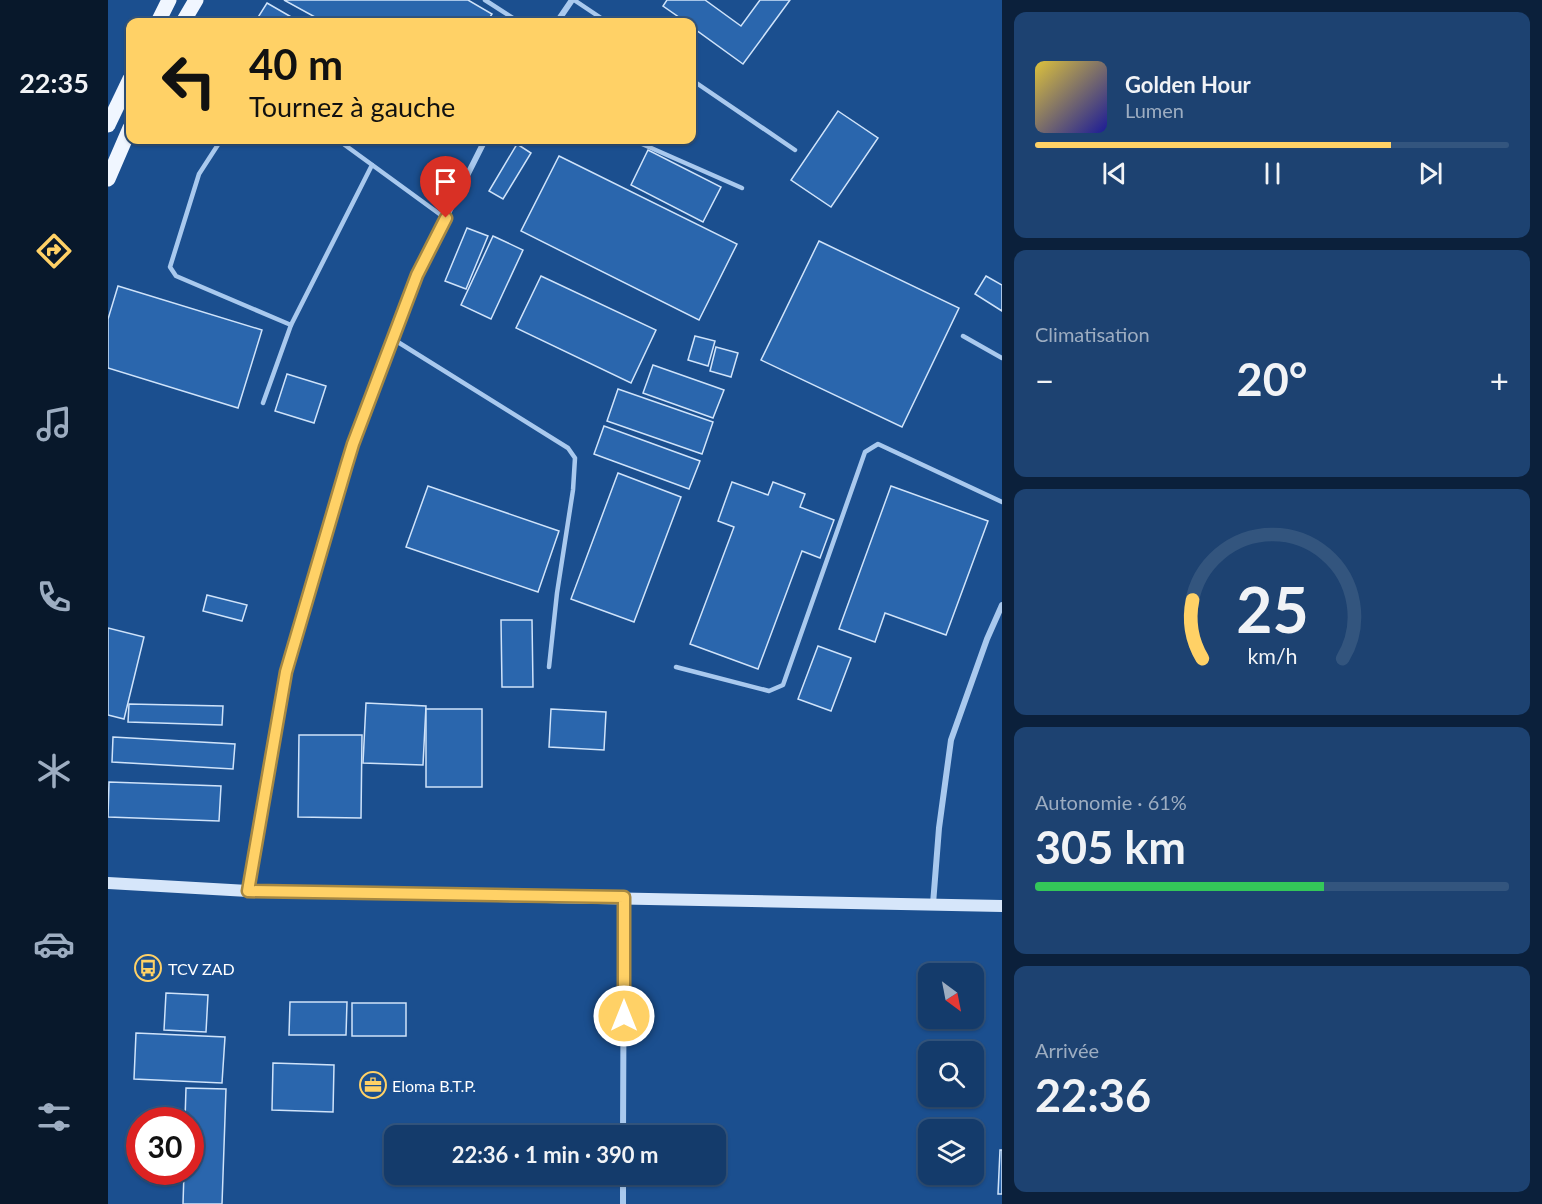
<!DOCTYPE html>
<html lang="fr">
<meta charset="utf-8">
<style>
:root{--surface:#143b6b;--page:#1d4271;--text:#f1f3f6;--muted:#9dadc1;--line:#33557e;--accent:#ffd166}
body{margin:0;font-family:Lato,sans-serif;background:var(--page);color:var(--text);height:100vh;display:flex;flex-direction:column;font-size:22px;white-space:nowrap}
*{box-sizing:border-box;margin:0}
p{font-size:20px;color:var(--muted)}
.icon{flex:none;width:33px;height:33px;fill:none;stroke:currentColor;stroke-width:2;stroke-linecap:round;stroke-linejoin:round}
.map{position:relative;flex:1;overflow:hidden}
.sheet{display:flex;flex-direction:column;gap:12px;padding:12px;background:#0b203b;width:540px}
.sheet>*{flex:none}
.banner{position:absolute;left:18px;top:18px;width:570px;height:126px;border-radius:12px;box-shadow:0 2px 4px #0004,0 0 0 2px var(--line);background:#ffd166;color:#111;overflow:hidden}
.needle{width:39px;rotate:148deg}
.fabs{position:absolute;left:810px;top:963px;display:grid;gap:12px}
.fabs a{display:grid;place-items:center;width:66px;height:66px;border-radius:12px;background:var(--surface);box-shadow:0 2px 4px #0004,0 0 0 2px var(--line);font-size:30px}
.speed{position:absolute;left:18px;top:1107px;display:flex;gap:12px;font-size:30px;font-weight:700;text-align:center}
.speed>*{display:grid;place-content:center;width:78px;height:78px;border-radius:50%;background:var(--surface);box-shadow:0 2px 4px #0004,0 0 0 2px var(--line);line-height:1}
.speed .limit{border:9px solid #d22;background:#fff;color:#111}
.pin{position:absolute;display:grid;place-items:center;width:51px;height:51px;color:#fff;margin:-62px -26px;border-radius:50% 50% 50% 0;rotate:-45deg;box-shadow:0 0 6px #0007}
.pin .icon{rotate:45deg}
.me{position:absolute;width:66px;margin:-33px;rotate:0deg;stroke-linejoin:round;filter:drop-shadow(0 0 4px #0008)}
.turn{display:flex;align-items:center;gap:21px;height:126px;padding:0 24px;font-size:27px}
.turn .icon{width:78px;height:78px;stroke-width:2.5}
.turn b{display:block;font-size:42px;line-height:51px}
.big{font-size:45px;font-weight:700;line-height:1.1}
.sheet .widget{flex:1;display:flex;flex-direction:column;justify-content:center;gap:9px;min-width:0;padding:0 21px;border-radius:12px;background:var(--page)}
.sheet .dial{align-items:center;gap:0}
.dial svg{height:156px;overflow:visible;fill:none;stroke:var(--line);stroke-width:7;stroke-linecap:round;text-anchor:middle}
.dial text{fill:var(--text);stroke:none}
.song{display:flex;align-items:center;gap:18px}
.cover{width:72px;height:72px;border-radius:9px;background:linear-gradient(135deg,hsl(50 70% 55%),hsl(240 70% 35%))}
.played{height:6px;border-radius:3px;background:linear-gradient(90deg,var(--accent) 75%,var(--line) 75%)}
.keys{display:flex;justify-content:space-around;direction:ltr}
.heat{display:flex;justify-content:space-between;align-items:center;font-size:33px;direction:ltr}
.charge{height:9px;border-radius:4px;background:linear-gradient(90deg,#34c759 61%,var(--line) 0)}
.trip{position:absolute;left:276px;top:1125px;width:342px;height:60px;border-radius:12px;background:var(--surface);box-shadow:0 2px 4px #0004,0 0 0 2px var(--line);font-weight:700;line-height:60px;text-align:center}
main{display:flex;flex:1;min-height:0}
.tab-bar{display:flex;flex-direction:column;width:108px;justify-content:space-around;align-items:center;background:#08182b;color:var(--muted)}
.tab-bar .icon{width:42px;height:42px}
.tab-bar .on{color:var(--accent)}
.tab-bar b{font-size:27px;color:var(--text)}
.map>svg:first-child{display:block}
.building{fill:#2a66ad;stroke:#cfe3fa;stroke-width:1.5}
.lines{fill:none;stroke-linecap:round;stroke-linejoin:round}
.service{stroke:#a9c9ee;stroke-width:4.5}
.minor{stroke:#a9c9ee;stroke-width:6}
.secondary{stroke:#d6e6fa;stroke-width:12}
.primary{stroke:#f0f6ff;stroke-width:15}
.route-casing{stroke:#a68842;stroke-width:15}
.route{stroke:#ffd166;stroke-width:10}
.labels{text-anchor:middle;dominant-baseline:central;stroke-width:6;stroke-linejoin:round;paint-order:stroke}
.poi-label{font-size:16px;fill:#fff;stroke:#1b4f8f;text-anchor:start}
</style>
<main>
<nav class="tab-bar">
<b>22:35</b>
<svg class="icon on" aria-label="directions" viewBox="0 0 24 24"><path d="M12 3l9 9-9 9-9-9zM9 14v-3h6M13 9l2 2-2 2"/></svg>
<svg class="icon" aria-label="music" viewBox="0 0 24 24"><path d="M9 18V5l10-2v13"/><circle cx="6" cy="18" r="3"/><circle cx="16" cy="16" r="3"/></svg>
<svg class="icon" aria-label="phone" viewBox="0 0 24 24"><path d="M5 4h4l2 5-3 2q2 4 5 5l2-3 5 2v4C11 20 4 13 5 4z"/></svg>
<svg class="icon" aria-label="climate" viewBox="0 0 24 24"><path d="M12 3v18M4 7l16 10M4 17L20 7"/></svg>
<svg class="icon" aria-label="car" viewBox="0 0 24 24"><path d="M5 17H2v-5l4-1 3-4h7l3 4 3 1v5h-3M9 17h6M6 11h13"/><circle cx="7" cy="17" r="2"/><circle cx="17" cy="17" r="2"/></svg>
<svg class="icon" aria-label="filters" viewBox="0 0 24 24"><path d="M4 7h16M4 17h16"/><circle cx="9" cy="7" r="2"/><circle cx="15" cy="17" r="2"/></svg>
</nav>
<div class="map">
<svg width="894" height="1204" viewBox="0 0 894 1204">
<rect width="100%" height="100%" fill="#1b4f8f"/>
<g class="building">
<polygon points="176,0 360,0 384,14 379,22 216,22"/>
<polygon points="559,0 597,0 633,26 652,0 682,0 635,64 584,27 584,22 578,22 555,6"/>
<polygon points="159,3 192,22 147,22"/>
<polygon points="730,111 770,138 723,207 683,180"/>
<polygon points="409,144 423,153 395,199 381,191"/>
<polygon points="540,150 613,187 595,222 523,185"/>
<polygon points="451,156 629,244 591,320 413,231"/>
<polygon points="359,228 380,236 358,289 337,281"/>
<polygon points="385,236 415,250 383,319 353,305"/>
<polygon points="711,241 851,308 794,427 653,360"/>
<polygon points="433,276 548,330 523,383 408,328"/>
<polygon points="878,276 894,285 894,311 867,294"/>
<polygon points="10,286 154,330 130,408 0,368 0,319"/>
<polygon points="587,336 607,341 600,366 580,360"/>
<polygon points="608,347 630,353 623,377 602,371"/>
<polygon points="545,365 616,390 605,418 535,393"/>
<polygon points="179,374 218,386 206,423 167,411"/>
<polygon points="510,389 605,422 594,454 499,421"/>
<polygon points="496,426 592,461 581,489 486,454"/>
<polygon points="510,473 573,497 526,622 463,599"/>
<polygon points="624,482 660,495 665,482 697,494 692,507 726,520 712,558 694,551 650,669 582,644 626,527 610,521"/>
<polygon points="320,486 451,531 430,592 298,547"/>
<polygon points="783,486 880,521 838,635 777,613 767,642 731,629"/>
<polygon points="99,595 139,605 134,621 95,611"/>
<polygon points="393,620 424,620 425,687 394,687"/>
<polygon points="0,628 36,637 16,719 0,715"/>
<polygon points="710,646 743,658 723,711 690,699"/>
<polygon points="258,703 318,706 315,765 255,763"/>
<polygon points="21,704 115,706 114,725 20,722"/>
<rect x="318" y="709" width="56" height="78"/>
<polygon points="443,709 498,712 496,750 441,747"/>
<polygon points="191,735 254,735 253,818 190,817"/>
<polygon points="5,737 127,744 125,769 4,762"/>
<polygon points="1,782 113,786 111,821 0,817"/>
<polygon points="58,993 100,995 98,1032 56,1030"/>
<polygon points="182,1002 239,1002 238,1035 181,1035"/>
<rect x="244" y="1003" width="54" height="33"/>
<polygon points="28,1033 117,1037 114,1083 26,1079"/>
<polygon points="165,1063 226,1065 225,1112 164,1110"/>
<polygon points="78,1088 118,1089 114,1204 75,1204 76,1172 82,1172 82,1120 77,1120"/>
<polygon points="892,1150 894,1150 894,1194 890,1194"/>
</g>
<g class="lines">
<g class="service">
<polyline points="377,0 411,22"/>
<polyline points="466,0 499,22"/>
<polyline points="584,80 687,150"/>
<polyline points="113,140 91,174 62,267 68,276 183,325"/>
<polyline points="230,140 337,218"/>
<polyline points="525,140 634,188"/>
<polyline points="855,336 894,358"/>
<polyline points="285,339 460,448 467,458 465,490 449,593 441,667"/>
<polyline points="155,403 183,325 264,165"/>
<polyline points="568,667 661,691 675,685 757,452 770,444 894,502"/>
</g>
<g class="minor">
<polyline points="449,22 464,0"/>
<polyline points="140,891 178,672 245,444 309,275 377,140"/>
<polyline points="825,904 831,828 843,740 879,639 894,605"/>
<polyline points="515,1136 516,897"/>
<polyline points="515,1204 515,1174"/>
</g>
<polyline class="secondary" points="0,883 140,891 894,906"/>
<g class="primary">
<polyline points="50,22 61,0"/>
<polyline points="75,22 88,0"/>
<polyline points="0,125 22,79"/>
<polyline points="0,179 22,128"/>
</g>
</g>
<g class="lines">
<defs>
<polyline id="route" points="338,218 309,275 245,444 238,467 178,672 140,891 516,897 516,1016"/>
</defs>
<use href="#route" class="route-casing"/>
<use href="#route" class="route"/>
</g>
<defs>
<symbol id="bus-ring" viewBox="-11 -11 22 22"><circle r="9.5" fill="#1b4f8f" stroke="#ffd166" stroke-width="1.5"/><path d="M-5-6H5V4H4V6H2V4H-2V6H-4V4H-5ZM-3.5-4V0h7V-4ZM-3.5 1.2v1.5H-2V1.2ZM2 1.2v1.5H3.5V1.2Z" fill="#ffd166"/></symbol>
<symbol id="office-ring" viewBox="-11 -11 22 22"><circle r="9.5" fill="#1b4f8f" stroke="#ffd166" stroke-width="1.5"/><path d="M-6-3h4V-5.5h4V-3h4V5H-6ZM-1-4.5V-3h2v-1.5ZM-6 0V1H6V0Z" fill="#ffd166"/></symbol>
</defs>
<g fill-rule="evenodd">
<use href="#bus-ring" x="25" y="953" width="30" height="30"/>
<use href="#office-ring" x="250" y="1070" width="30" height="30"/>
</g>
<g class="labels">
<g class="poi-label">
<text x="60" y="968">TCV ZAD</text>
<text x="284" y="1085">Eloma B.T.P.</text>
</g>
</g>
</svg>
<div class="fabs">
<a><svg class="needle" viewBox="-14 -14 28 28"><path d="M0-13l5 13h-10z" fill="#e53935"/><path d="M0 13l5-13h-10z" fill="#9dadc1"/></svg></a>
<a><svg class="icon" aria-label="search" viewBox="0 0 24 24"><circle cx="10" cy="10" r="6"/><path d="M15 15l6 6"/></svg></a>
<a><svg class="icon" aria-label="layers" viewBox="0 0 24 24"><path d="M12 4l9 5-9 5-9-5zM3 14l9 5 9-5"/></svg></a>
</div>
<div class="speed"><div class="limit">30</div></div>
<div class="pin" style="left:338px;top:218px;background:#d93025"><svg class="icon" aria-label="arrive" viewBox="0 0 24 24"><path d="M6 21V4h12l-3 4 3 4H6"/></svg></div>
<svg class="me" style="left:516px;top:1016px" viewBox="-20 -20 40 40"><circle r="17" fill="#ffd166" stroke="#fff" stroke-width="3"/><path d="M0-11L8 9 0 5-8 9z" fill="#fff"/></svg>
<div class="trip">22:36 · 1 min · 390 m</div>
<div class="banner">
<div class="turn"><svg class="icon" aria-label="left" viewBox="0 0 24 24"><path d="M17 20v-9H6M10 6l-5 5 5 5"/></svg><div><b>40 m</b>Tournez à gauche</div></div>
</div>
</div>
<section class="sheet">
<div class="widget">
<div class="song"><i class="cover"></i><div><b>Golden Hour</b><p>Lumen</p></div></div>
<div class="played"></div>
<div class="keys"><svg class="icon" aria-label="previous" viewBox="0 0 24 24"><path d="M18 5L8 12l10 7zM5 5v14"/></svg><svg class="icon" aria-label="pause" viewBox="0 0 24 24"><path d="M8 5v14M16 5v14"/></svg><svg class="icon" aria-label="next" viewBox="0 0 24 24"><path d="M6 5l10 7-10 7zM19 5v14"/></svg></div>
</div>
<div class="widget"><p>Climatisation</p>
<div class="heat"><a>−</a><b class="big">20°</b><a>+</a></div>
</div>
<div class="widget dial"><svg viewBox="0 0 100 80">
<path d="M14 69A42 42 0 1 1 86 69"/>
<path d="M14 69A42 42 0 0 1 9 39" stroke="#ffd166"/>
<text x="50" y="56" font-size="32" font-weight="700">25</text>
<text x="50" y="72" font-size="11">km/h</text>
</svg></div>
<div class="widget"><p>Autonomie · 61%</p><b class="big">305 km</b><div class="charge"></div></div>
<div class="widget"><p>Arrivée</p><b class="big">22:36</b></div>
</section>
</main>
